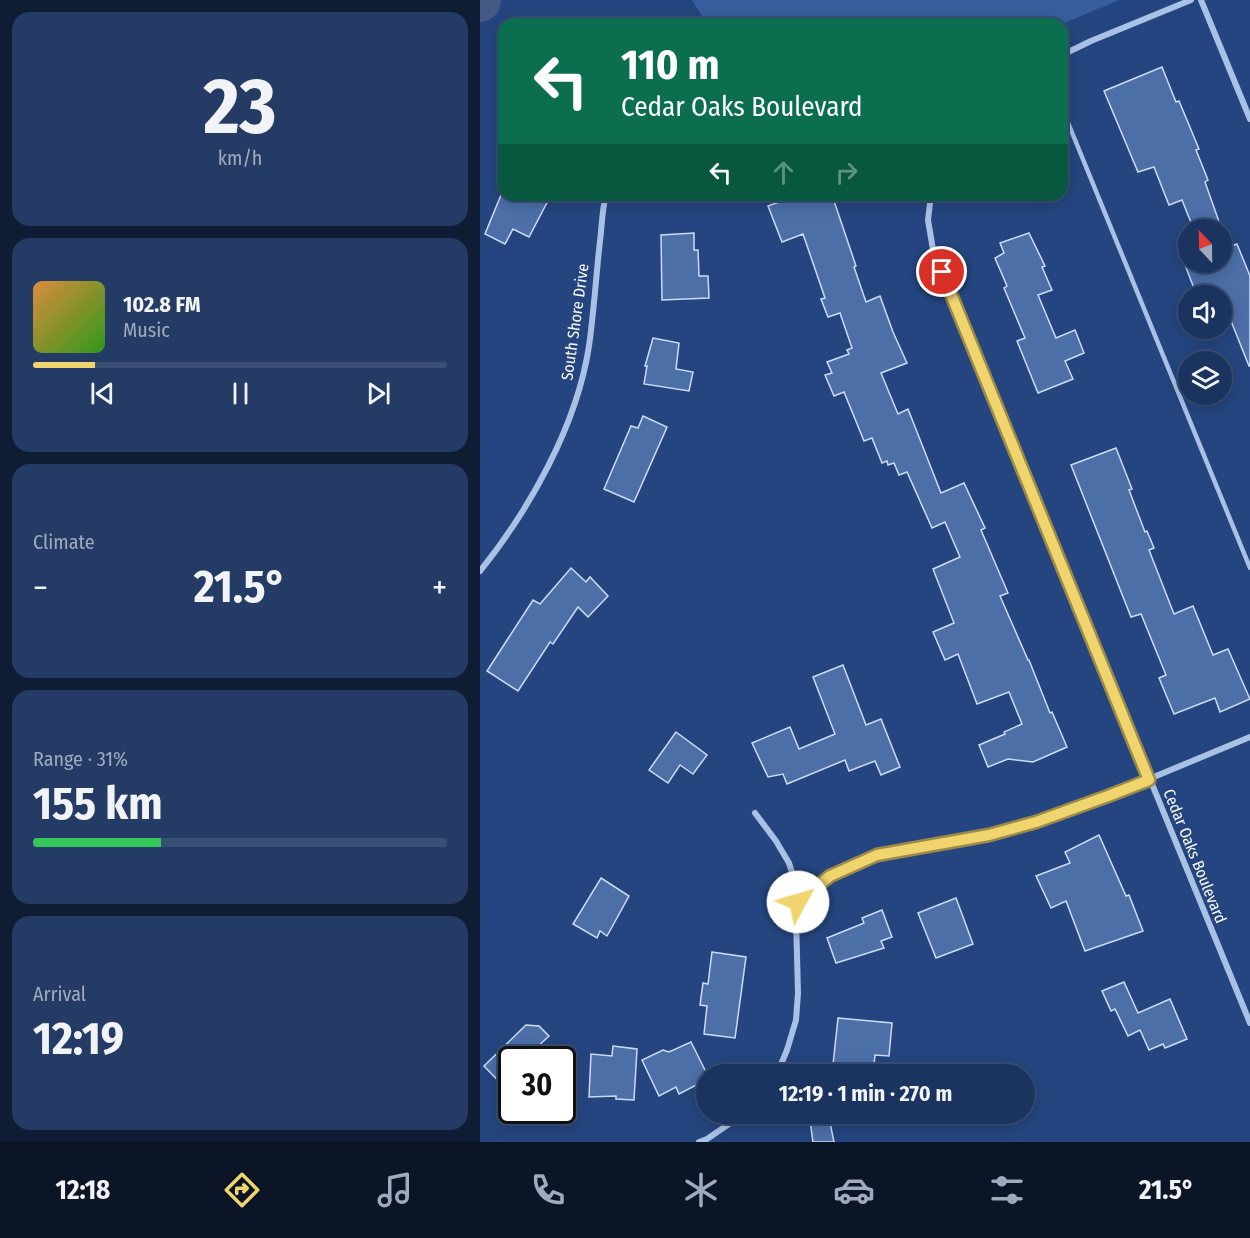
<!DOCTYPE html>
<meta charset="utf-8">
<style>
:root{--surface:#1b345f;--page:#243c65;--text:#f1f3f6;--muted:#a0aabd;--line:#394f74;--accent:#f0d46e}
body{margin:0;font-family:"Fira Sans Condensed",sans-serif;background:var(--page);color:var(--text);height:100vh;display:flex;flex-direction:column;font-size:22px;white-space:nowrap}
*{box-sizing:border-box;margin:0}
p{font-size:20px;color:var(--muted)}
.icon{flex:none;width:33px;height:33px;fill:none;stroke:currentColor;stroke-width:2;stroke-linecap:round;stroke-linejoin:round}
.map{position:relative;flex:1;overflow:hidden}
.sheet{display:flex;flex-direction:column;gap:12px;padding:12px;background:#0f1d34;width:480px}
.sheet>*{flex:none}
.guide{position:absolute;left:18px;top:18px;width:570px;height:183px;border-radius:18px;box-shadow:0 3px 15px #0003,0 0 0 2px var(--line);background:#0b6e4f;color:#fff;overflow:hidden}
.needle{width:39px;rotate:338deg}
.buttons{position:absolute;left:698px;top:219px;display:grid;gap:12px}
.buttons a{display:grid;place-items:center;width:54px;height:54px;border-radius:50%;background:var(--surface);box-shadow:0 3px 15px #0003,0 0 0 2px var(--line);font-size:30px}
.speed{position:absolute;left:18px;top:1046px;display:flex;gap:12px;font-size:30px;font-weight:700;text-align:center}
.speed>*{display:grid;place-content:center;width:78px;height:78px;border-radius:50%;background:var(--surface);box-shadow:0 3px 15px #0003,0 0 0 2px var(--line);line-height:1}
.speed .limit{border:3px solid #111;border-radius:9px;background:#fff;color:#111}
.pin{position:absolute;display:grid;place-items:center;width:51px;height:51px;color:#fff;margin:-26px;border:3px solid #fff;border-radius:50%;box-shadow:0 2px 6px #0007}
.me{position:absolute;width:66px;margin:-33px;rotate:51deg;stroke-linejoin:round;filter:drop-shadow(0 0 4px #0008)}
.turn{display:flex;align-items:center;gap:21px;height:126px;padding:0 24px;font-size:27px}
.turn .icon{width:78px;height:78px;stroke-width:2.5}
.turn b{display:block;font-size:42px;line-height:51px}
.lanes{display:flex;align-items:center;height:57px;padding:0 24px;background:#0003;justify-content:center;gap:30px;direction:ltr}
.lanes .off{opacity:.35}
.big{font-size:45px;font-weight:700;line-height:1.1}
.sheet .tile{flex:1;display:flex;flex-direction:column;justify-content:center;gap:9px;min-width:0;padding:0 21px;border-radius:18px;background:var(--page)}
.sheet .dial{align-items:center;gap:0}
.dial b{font-size:78px;line-height:1}
.song{display:flex;align-items:center;gap:18px}
.cover{width:72px;height:72px;border-radius:9px;background:linear-gradient(135deg,hsl(30 70% 55%),hsl(110 70% 35%))}
.played{height:6px;border-radius:3px;background:linear-gradient(90deg,var(--accent) 15%,var(--line) 15%)}
.keys{display:flex;justify-content:space-around;direction:ltr}
.heat{display:flex;justify-content:space-between;align-items:center;font-size:33px;direction:ltr}
.charge{height:9px;border-radius:4px;background:linear-gradient(90deg,#34c759 31%,var(--line) 0)}
.trip{position:absolute;left:216px;top:1064px;width:339px;height:60px;border-radius:30px;background:var(--surface);box-shadow:0 3px 15px #0003,0 0 0 2px var(--line);font-weight:700;line-height:60px;text-align:center}
.tabs{display:flex;height:96px;justify-content:space-around;align-items:center;background:#0b1526;color:var(--muted)}
.tabs .icon{width:42px;height:42px}
.tabs .current{color:var(--accent)}
.tabs b{font-size:27px;color:var(--text)}
main{display:flex;flex:1;min-height:0}
.map>svg:first-child{display:block}
.green{fill:#385e9d}
.lines{fill:none;stroke-linecap:round;stroke-linejoin:round}
.river{stroke:#425a84;stroke-width:42}
.building{fill:#4c6fa8;stroke:#cddcf5;stroke-width:1.5}
.service{stroke:#aac1e6;stroke-width:4.5}
.minor{stroke:#aac1e6;stroke-width:6}
.route-casing{stroke:#9c8a48;stroke-width:15}
.route{stroke:#f0d46e;stroke-width:10}
.labels{text-anchor:middle;dominant-baseline:central;stroke-width:6;stroke-linejoin:round;paint-order:stroke}
.street-label{font-size:16px;fill:#fff;stroke:#24457f}
</style>
<main>
<section class="sheet">
<div class="tile dial"><b>23</b><p>km/h</p></div>
<div class="tile">
<div class="song"><i class="cover"></i><div><b>102.8 FM</b><p>Music</p></div></div>
<div class="played"></div>
<div class="keys"><svg class="icon" aria-label="previous" viewBox="0 0 24 24"><path d="M18 5L8 12l10 7zM5 5v14"/></svg><svg class="icon" aria-label="pause" viewBox="0 0 24 24"><path d="M8 5v14M16 5v14"/></svg><svg class="icon" aria-label="next" viewBox="0 0 24 24"><path d="M6 5l10 7-10 7zM19 5v14"/></svg></div>
</div>
<div class="tile"><p>Climate</p>
<div class="heat"><a>−</a><b class="big">21.5°</b><a>+</a></div>
</div>
<div class="tile"><p>Range · 31%</p><b class="big">155 km</b><div class="charge"></div></div>
<div class="tile"><p>Arrival</p><b class="big">12:19</b></div>
</section>
<div class="map">
<svg width="770" height="1142" viewBox="0 0 770 1142">
<rect width="100%" height="100%" fill="#24457f"/>
<polygon class="green" points="212,0 639,0 582,24 227,24"/>
<g class="lines">
<polyline class="river" points="0,1 0,0"/>
</g>
<g class="building">
<polygon points="682,67 696,102 699,101 719,149 716,150 728,180 725,182 742,230 714,230 702,200 689,205 674,167 658,172 624,91"/>
<polygon points="21,195 71,195 49,237 33,229 25,244 5,234"/>
<polygon points="318,195 352,195 376,266 374,267 386,302 400,296 413,332 427,363 401,373 418,414 428,409 461,493 484,483 505,528 501,530 528,593 520,596 548,660 549,660 570,713 572,712 587,747 553,762 528,759 508,767 499,745 525,734 524,732 542,724 529,692 497,704 478,654 465,660 453,632 474,623 453,569 480,557 465,522 452,528 427,472 419,475 414,463 408,465 407,461 402,463 392,438 384,441 364,392 354,396 345,375 352,373 347,362 369,354 367,350 372,348 360,313 348,317 341,299 345,298 323,234 302,242 288,206"/>
<polygon points="214,233 214,250 218,250 219,276 228,276 229,298 182,300 181,235"/>
<polygon points="549,233 565,266 562,267 572,290 558,295 576,338 595,330 604,353 585,361 593,379 558,393 537,341 545,338 524,288 527,286 515,258 524,253 520,243"/>
<polygon points="757,244 770,276 770,366 769,366 741,296 717,296 705,265 711,262 741,262 741,250"/>
<polygon points="173,338 199,343 196,369 213,372 209,391 164,384 167,366 165,366"/>
<polygon points="163,416 187,427 154,502 124,489 151,426 158,428"/>
<polygon points="636,448 652,489 649,490 665,532 667,531 674,548 669,550 694,614 713,606 733,655 748,649 770,699 740,712 735,698 694,714 679,678 686,675 661,614 651,617 591,465"/>
<polygon points="91,568 106,582 110,577 128,596 108,617 98,607 73,644 70,642 38,691 7,671 53,600 60,604"/>
<polygon points="363,665 386,725 401,719 420,767 401,775 395,761 369,771 365,760 307,784 303,774 288,777 272,743 310,727 319,749 355,734 333,677"/>
<polygon points="196,732 227,755 213,774 200,765 188,783 169,770"/>
<polygon points="619,835 646,896 649,895 663,931 605,951 586,901 571,908 556,876 590,863 585,852"/>
<polygon points="121,878 149,896 127,936 120,931 117,938 93,924"/>
<polygon points="476,898 493,944 456,958 438,913"/>
<polygon points="402,910 412,937 401,941 404,948 356,963 347,938 384,923 382,918"/>
<polygon points="232,952 266,957 255,1038 224,1034 227,1006 220,1005 223,983 228,984"/>
<polygon points="644,982 658,1013 690,999 707,1039 685,1048 683,1044 669,1050 660,1030 648,1036 635,1009 631,1011 622,991"/>
<polygon points="358,1018 412,1023 409,1056 395,1055 393,1074 352,1074"/>
<polygon points="46,1025 59,1026 69,1036 55,1049 64,1059 32,1059 32,1095 4,1066"/>
<polygon points="211,1042 227,1074 226,1080 199,1094 196,1087 179,1096 162,1060 183,1050 189,1052"/>
<polygon points="133,1046 157,1049 154,1100 136,1099 136,1096 109,1097 111,1054 132,1056"/>
<polygon points="329,1113 348,1113 354,1142 333,1142"/>
</g>
<g class="lines">
<polyline class="service" points="582,108 770,568"/>
<g class="minor">
<polyline points="721,0 770,119"/>
<polyline points="582,55 611,41 711,0"/>
<polyline points="451,195 448,220 453,250 770,1023"/>
<path d="M0,571C50,509 97,425 109,346C114,311 116,276 120,241C122,226 122,209 126,195"/>
<polyline points="275,813 296,841 309,863 315,882 318,902 316,917 318,993 316,1020 307,1050 297,1074"/>
<polyline points="318,902 350,876 397,855 509,835 556,822 628,796 770,737"/>
<polyline points="219,1142 227,1139 265,1113"/>
</g>
</g>
<g class="lines">
<defs>
<polyline id="route" points="318,902 350,876 397,855 509,835 556,822 628,796 669,780 462,272"/>
</defs>
<use href="#route" class="route-casing"/>
<use href="#route" class="route"/>
</g>
<g class="labels">
<g class="street-label">
<text transform="translate(95 322) rotate(-82)">South Shore Drive</text>
<text transform="translate(715 856) rotate(68)">Cedar Oaks Boulevard</text>
</g>
</g>
</svg>
<div class="buttons">
<a><svg class="needle" viewBox="-14 -14 28 28"><path d="M0-13l5 13h-10z" fill="#e53935"/><path d="M0 13l5-13h-10z" fill="#a0aabd"/></svg></a>
<a><svg class="icon" aria-label="sound" viewBox="0 0 24 24"><path d="M4 9h4l5-4v14l-5-4H4zM17 9q2 3 0 6"/></svg></a>
<a><svg class="icon" aria-label="layers" viewBox="0 0 24 24"><path d="M12 4l9 5-9 5-9-5zM3 14l9 5 9-5"/></svg></a>
</div>
<div class="speed"><div class="limit">30</div></div>
<div class="pin" style="left:462px;top:272px;background:#d93025"><svg class="icon" aria-label="arrive" viewBox="0 0 24 24"><path d="M6 21V4h12l-3 4 3 4H6"/></svg></div>
<svg class="me" style="left:318px;top:902px" viewBox="-20 -20 40 40"><circle r="19" fill="#fff"/><path d="M0-13L10 11 0 6-10 11z" fill="#f0d46e"/></svg>
<div class="trip">12:19 · 1 min · 270 m</div>
<div class="guide">
<div class="turn"><svg class="icon" aria-label="left" viewBox="0 0 24 24"><path d="M17 20v-9H6M10 6l-5 5 5 5"/></svg><div><b>110 m</b>Cedar Oaks Boulevard</div></div>
<div class="lanes"><svg class="icon" aria-label="left" viewBox="0 0 24 24"><path d="M17 20v-9H6M10 6l-5 5 5 5"/></svg><svg class="icon off" aria-label="ahead" viewBox="0 0 24 24"><path d="M12 20V5M6 11l6-6 6 6"/></svg><svg class="icon off" aria-label="right" viewBox="0 0 24 24"><path d="M7 20v-9h11M14 6l5 5-5 5"/></svg></div>
</div>
</div>
</main>
<nav class="tabs">
<b>12:18</b>
<svg class="icon current" aria-label="directions" viewBox="0 0 24 24"><path d="M12 3l9 9-9 9-9-9zM9 14v-3h6M13 9l2 2-2 2"/></svg>
<svg class="icon" aria-label="music" viewBox="0 0 24 24"><path d="M9 18V5l10-2v13"/><circle cx="6" cy="18" r="3"/><circle cx="16" cy="16" r="3"/></svg>
<svg class="icon" aria-label="phone" viewBox="0 0 24 24"><path d="M5 4h4l2 5-3 2q2 4 5 5l2-3 5 2v4C11 20 4 13 5 4z"/></svg>
<svg class="icon" aria-label="climate" viewBox="0 0 24 24"><path d="M12 3v18M4 7l16 10M4 17L20 7"/></svg>
<svg class="icon" aria-label="car" viewBox="0 0 24 24"><path d="M5 17H2v-5l4-1 3-4h7l3 4 3 1v5h-3M9 17h6M6 11h13"/><circle cx="7" cy="17" r="2"/><circle cx="17" cy="17" r="2"/></svg>
<svg class="icon" aria-label="filters" viewBox="0 0 24 24"><path d="M4 7h16M4 17h16"/><circle cx="9" cy="7" r="2"/><circle cx="15" cy="17" r="2"/></svg>
<b>21.5°</b>
</nav>
